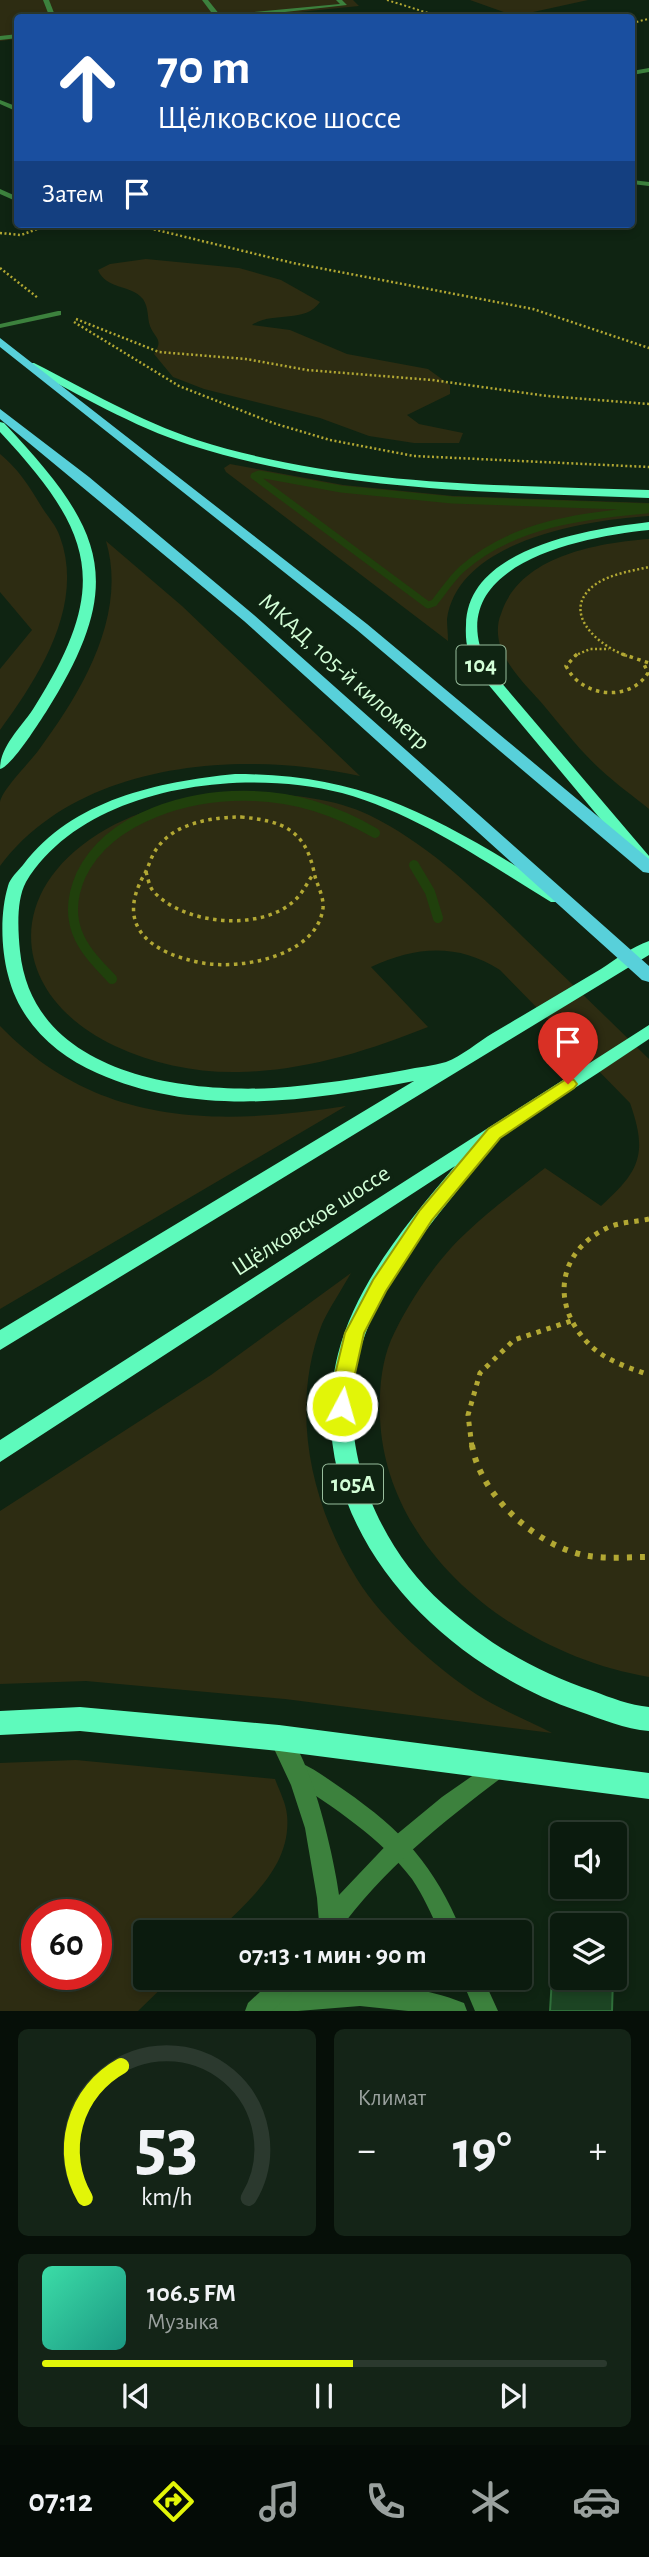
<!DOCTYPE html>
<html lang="ru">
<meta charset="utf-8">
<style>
:root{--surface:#0b1b0e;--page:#142417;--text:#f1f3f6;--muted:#9aa19e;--line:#2b392e;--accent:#e2f508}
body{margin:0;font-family:"Alegreya Sans",sans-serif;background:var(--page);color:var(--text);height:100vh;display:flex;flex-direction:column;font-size:26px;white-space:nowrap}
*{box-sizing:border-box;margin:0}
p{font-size:23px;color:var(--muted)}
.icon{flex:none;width:38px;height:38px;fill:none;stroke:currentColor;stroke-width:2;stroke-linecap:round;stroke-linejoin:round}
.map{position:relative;height:2011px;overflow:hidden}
.sheet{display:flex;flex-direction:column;gap:18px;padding:18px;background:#060f08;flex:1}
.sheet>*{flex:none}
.banner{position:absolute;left:14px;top:14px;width:621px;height:214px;border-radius:7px;box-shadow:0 4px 10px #0003,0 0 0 2px var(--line);background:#1a4fa0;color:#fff;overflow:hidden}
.fabs{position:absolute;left:550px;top:1822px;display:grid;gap:14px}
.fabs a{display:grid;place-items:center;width:77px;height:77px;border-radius:7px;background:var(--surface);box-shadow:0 4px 10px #0003,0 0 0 2px var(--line);font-size:35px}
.speed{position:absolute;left:21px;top:1899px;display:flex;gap:14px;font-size:35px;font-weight:700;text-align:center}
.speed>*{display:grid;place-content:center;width:91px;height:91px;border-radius:50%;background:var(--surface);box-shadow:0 4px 10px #0003,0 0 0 2px var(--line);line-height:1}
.speed .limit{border:10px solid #d22;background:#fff;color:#111}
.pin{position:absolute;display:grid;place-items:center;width:60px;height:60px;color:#fff;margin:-72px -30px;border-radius:50% 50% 50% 0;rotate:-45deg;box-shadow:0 0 7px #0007}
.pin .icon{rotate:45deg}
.me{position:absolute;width:77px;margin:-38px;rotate:6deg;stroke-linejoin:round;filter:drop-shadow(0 0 5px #0008)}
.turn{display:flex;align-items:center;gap:24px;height:147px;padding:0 28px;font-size:32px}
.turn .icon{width:91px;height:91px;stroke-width:2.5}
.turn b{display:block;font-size:49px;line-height:60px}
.then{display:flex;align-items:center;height:66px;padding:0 28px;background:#0003;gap:14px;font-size:26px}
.big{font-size:52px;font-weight:700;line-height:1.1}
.sheet .widget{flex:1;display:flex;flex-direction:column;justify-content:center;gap:10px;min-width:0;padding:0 24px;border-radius:10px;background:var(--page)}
.sheet .dial{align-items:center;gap:0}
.dial svg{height:182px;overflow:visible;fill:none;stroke:var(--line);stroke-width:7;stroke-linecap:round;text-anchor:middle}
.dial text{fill:var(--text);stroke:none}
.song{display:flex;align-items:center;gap:21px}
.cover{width:84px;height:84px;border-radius:10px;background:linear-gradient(135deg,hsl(160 70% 55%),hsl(170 70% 35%))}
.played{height:7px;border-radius:4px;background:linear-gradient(90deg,var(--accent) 55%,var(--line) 55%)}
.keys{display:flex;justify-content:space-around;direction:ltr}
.heat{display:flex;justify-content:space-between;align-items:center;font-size:38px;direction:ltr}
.sheet .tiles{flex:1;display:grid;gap:18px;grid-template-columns:1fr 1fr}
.widget:last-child{grid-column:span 2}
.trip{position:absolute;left:133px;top:1920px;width:399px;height:70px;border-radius:7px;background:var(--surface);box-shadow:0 4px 10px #0003,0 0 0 2px var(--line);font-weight:700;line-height:70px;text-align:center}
.tabs{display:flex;height:112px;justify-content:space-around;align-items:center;background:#040b06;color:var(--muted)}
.tabs .icon{width:49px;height:49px}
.tabs .selected{color:var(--accent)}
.tabs b{font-size:32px;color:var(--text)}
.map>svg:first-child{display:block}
.green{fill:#2d2c12;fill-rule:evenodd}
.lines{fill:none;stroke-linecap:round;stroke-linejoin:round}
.stream-far1{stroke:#20400c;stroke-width:7}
.stream{stroke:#20400c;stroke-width:10}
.building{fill:#1c4423;stroke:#2f6f3a;stroke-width:2}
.path-far4{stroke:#b2a833;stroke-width:2;stroke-dasharray:2 2.5;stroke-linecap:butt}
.path-far3{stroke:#b2a833;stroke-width:2.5;stroke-dasharray:2 2.5;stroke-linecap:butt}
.path-far2{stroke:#b2a833;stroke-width:3.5;stroke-dasharray:3.5 4.5;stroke-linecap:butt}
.path-far1{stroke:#b2a833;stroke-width:5;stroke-dasharray:4.5 6;stroke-linecap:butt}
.path{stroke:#b2a833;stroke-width:6;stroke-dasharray:5 8;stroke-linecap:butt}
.service{fill:#3c813d;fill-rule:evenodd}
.minor{fill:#3c813d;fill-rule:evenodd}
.tertiary{fill:#3c813d;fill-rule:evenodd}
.primary{fill:#5efabc;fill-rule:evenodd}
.trunk{fill:#58d0da;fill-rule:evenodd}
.route{fill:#e2f508;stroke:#939f05;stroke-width:2}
.labels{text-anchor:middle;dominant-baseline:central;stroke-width:7;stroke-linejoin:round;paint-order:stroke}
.shield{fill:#0f2412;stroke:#98bd9c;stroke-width:2}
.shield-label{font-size:23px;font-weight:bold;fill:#d3fed7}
.street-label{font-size:24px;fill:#d3fed7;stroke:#0f2412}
</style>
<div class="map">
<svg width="649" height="2011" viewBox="0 0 649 2011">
<rect width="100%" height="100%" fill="#0f2412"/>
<g class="green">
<polygon points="0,0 353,0 359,6 238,18 18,18 17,39 0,41"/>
<polygon points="470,0 588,0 515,16"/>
<path d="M146,259L239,268L281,280L320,302C305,324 272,311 252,325L290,330L347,354L428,369L450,385V394L407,415L419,424L463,433L459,443H414L369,436L320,418L204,389L173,377L154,354C164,339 155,339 150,326C147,317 149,308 143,299C131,284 106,290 98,270L110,264Z"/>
<path d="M0,454C21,472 29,486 43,509C49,518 57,527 60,537C85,605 39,677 0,730V669L32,630L0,592Z"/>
<path d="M230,464L343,485L453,496L649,503V516C586,520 458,540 447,619C447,626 448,634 448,641L226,472L224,468Z"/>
<path d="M649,539V809C633,796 615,783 600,769C578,749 559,723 540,701C525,684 507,667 500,645C497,635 497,623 501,614C519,556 597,543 649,539Z"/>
<path d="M106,541L182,606L360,776C243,750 79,760 0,866C0,846 0,822 0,802C2,790 29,763 38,751C81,693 128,616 106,541Z"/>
<path d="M244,793C286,794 331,797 369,815C430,845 475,890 523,937C565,977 607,1018 649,1059V1677C522,1656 386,1556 380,1418C379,1392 381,1364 391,1340C407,1304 438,1258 467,1232C491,1209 519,1189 545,1168L601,1206C640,1171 648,1154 630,1103L500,970C458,943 416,946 371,967L428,1027C368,1051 304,1071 239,1072C197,1073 153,1064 115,1046C13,998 0,896 98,834C143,806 193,797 244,793Z"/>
<path d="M0,1026C98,1127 217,1126 346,1106L0,1309Z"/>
<path d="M351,1273C342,1289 330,1307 322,1324C289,1409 311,1505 357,1579C383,1621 435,1667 476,1694C499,1709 527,1720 552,1733L285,1699L86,1681L0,1684V1511L211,1375Z"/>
<path d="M76,1760L275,1779C279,1790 286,1803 287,1815C292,1866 249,1900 217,1932H145V1978H172L138,2011H0V1763ZM37,1914H96V1974H37Z"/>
</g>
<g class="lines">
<path class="stream-far1" d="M646,510C581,516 513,524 462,569C451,579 443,592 434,603L428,605L254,476L259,474L341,489L452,500L649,507"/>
<g class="stream">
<polyline points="414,865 430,892 438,918"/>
<path d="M112,979C99,965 84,951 77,932C70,913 73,893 81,875C110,815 192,794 253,796C297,797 337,811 375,833"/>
</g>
</g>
<polygon class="building" points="552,1978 613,1978 612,2011 550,2011"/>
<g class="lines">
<g class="path-far4">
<polyline points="387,0 444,18"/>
<polyline points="632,23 648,19"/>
</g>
<g class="path-far3">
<polyline points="132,224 293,263 533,309 649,348"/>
<polyline points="0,233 21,235 51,224"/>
<polyline points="0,268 38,298"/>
<polyline points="76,319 159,352 246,359 307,370 432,380 547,396 649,404"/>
<polyline points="74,322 179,386 273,423 330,440 414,456 649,467"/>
<polyline points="574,656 590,649 609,649"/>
<path d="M627,656C598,646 558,611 596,584C611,574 631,571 649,567"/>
</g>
<g class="path-far2">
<path d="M577,654L566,666C581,697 629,703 648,673L643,662"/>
<polyline points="622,654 649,663"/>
<path d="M241,817C282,821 305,829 314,872C316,884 324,895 323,908C317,956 241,970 203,963C153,954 114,928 144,875C149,867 151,855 158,847C175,823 213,817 241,817Z"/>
<path d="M146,872C148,878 149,887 154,892C184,925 262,932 295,900C303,893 308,881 314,873"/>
</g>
<g class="path-far1">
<path d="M649,1219C636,1222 619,1222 607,1228C558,1251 550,1304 588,1343C604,1360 627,1367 649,1375"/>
<polyline points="472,1447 468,1415 480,1373 514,1340 571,1321"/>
</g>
<path class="path" d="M472,1445C480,1496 538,1548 589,1556C608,1559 630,1557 649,1557"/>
<g class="service">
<polygon points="43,0 49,0 56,18 50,18"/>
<polygon points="202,0 208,0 220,15 340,4 336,0 342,0 347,5 232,18 208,18 214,16"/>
<polygon points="18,34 18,38 0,40 0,36"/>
<polygon points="0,100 18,107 18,112 0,104"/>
<polygon points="0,189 18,197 18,202 0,194"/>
<polygon points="58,311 61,311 61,315 0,328 0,324"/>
<path d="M298,1762C314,1768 329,1780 344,1790C403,1831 434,1865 462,1932H440C431,1914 423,1895 412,1879C380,1837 334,1808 291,1779L288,1772L291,1765Z"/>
<polygon points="461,1978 483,1978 498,2011 475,2011"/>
<path d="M338,1983C380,1983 425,1987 464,2003L467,2011H408L360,2006L298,2011H255L254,2007L257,1999L265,1996Z"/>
</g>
<g class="minor">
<polygon points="649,68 649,72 632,75 632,71"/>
<polygon points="632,180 649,182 649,186 632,184"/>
</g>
<g class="tertiary">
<path d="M279,1728C309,1740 335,1863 339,1895L396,1835L442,1797L498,1758L505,1761L508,1768L505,1775C444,1821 383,1869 338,1932H314L319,1922L317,1898L305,1828L291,1785L269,1738L272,1731Z"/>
<polygon points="275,1978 302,1978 299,1986 272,2011 245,2011 248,2003"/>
</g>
<g class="primary">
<path d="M26,363H34C87,390 140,421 197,440C342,486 498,485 649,490V498C495,492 338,492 190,445C132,426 80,395 26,367Z"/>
<path d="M0,422L4,423C104,529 129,581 46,712C38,724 12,766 0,769C0,745 23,726 35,706C112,584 93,532 0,432Z"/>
<path d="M649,522V530C580,537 437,565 488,667L649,856V871L643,870L477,671C468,656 465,643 466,625C467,547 590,529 649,522Z"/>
<path d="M235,774C349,774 416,806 511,863C527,873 554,883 565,898L563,902H551C485,862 418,814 342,793C242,767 84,786 26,882C16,900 18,931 20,951C32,1072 177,1093 274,1088C318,1085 361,1078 405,1070C418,1067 433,1066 446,1062C462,1056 478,1042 493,1033C529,1012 565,990 601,969C616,959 632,947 649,941V955L0,1350V1330L414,1081C310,1101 198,1118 97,1073C55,1055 19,1021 8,975C1,948 0,913 8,886C10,878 18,871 23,865C73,799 158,782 235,774Z"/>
<path d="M649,1025V1039C615,1062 581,1084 547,1106C533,1115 515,1124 503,1135C483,1154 466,1180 449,1201C416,1242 383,1285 365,1335C330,1429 371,1540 443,1604C488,1644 536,1672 593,1691C611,1698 630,1705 649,1707V1731C625,1729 601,1719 578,1711C433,1661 297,1519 338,1354C356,1283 409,1221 455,1166L0,1462V1440Z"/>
<polygon points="80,1707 279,1725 649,1773 649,1799 279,1751 80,1731 0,1735 0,1711"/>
</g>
<g class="trunk">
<polygon points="0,338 367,624 649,859 649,873 643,872 357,630 0,347"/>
<polygon points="0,409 89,477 254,615 649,966 649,982 642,980 244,621 0,419"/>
</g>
</g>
<polygon class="route" points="568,1078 574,1080 577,1084 574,1088 500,1138 432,1220 386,1291 364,1333 352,1387 352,1406 349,1412 342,1414 335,1412 332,1406 332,1387 345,1333 373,1280 420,1210 488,1129"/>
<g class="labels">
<g class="shield">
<rect x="456.5" y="645.5" width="49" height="39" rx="5"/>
<rect x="323" y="1464.5" width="60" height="39" rx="5"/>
</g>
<g class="shield-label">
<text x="481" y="665">104</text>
<text x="353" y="1484">105A</text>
</g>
<g class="street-label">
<text transform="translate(344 672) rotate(42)">МКАД, 105-й километр</text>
<text transform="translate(311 1221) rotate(-33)">Щёлковское шоссе</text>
</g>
</g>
</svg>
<div class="fabs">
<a><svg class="icon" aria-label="sound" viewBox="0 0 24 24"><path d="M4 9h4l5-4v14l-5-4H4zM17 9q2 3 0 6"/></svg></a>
<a><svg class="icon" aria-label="layers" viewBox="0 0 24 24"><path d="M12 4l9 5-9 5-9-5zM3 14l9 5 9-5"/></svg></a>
</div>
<div class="speed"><div class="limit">60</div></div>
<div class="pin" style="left:568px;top:1084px;background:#d93025"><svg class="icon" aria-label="arrive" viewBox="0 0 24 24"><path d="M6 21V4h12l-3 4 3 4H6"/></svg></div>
<svg class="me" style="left:342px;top:1406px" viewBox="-20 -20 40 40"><circle r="17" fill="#e2f508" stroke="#fff" stroke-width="3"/><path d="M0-11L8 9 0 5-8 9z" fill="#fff"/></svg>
<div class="trip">07:13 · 1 мин · 90 m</div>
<div class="banner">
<div class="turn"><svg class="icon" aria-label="ahead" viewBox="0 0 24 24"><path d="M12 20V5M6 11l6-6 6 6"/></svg><div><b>70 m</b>Щёлковское шоссе</div></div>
<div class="then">Затем<svg class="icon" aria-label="arrive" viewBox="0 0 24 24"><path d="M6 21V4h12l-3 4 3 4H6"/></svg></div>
</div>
</div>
<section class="sheet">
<div class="tiles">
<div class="widget dial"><svg viewBox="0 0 100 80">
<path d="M14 69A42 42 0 1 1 86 69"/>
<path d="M14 69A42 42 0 0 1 30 11" stroke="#e2f508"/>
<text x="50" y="56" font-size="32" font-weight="700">53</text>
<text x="50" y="72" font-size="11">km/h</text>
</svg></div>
<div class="widget"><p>Климат</p>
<div class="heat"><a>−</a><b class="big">19°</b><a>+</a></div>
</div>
<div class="widget">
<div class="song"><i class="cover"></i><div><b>106.5 FM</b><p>Музыка</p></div></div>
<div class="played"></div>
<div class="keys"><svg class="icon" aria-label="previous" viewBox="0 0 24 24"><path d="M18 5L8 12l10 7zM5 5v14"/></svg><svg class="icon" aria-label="pause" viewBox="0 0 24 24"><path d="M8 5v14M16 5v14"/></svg><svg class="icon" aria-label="next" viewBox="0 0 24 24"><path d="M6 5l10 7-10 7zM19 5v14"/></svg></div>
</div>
</div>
</section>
<nav class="tabs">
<b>07:12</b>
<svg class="icon selected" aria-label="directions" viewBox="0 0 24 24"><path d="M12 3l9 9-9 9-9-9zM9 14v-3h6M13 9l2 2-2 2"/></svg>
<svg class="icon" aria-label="music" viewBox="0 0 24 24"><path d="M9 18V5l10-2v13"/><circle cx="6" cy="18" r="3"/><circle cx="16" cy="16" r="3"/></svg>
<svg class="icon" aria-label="phone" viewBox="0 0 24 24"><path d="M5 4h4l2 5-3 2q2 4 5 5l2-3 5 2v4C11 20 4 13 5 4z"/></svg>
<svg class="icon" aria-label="climate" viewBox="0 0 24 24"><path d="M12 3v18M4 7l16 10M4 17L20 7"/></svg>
<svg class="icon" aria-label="car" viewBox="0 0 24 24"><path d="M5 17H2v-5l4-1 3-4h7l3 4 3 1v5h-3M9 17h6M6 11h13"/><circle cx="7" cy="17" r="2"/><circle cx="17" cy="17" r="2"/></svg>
</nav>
